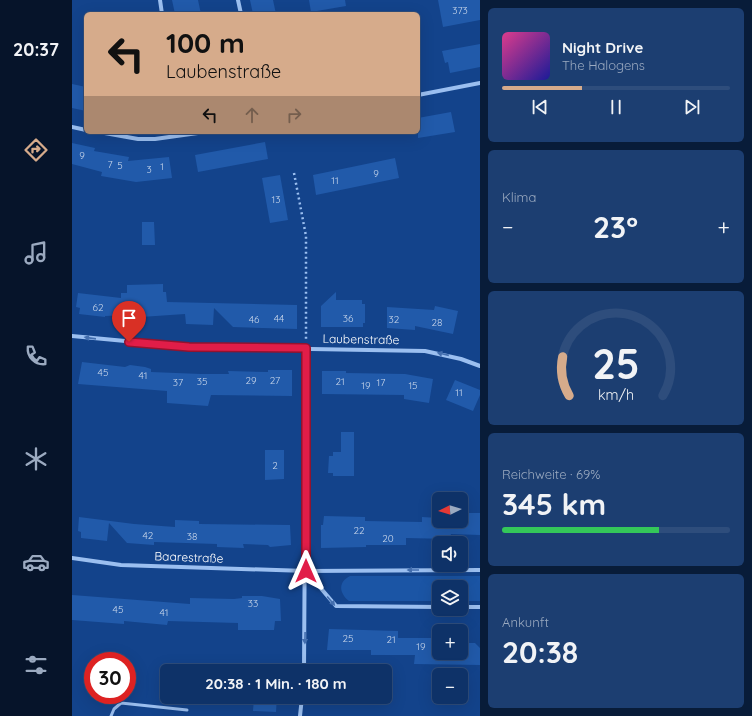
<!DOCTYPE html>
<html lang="de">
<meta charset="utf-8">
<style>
:root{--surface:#0e3268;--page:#1c3e71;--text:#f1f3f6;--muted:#9baac0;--line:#2e4d7c;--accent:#d6ab8b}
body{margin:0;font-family:Quicksand,sans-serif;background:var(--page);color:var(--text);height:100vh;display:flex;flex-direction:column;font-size:15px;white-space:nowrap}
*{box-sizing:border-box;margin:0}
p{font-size:13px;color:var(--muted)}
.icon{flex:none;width:22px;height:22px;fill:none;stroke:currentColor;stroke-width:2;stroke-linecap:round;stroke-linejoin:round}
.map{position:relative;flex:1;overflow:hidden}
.details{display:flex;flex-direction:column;gap:8px;padding:8px;background:#081c39;width:272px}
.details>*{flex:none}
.top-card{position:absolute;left:12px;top:12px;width:336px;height:122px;border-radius:6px;box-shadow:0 4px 16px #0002,0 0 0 1px var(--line);background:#d6ab8b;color:#111;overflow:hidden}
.needle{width:26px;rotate:265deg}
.controls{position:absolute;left:360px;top:492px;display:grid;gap:8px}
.controls a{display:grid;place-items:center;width:36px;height:36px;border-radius:6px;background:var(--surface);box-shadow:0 4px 16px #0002,0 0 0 1px var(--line);font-size:20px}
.speed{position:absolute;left:12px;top:652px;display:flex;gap:8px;font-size:20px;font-weight:700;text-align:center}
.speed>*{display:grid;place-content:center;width:52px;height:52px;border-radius:50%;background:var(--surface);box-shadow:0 4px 16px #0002,0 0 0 1px var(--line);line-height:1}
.speed .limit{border:6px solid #d22;background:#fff;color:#111}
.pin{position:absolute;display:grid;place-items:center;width:34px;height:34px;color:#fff;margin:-41px -17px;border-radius:50% 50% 50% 0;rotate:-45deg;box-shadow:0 0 4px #0007}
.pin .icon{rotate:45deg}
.me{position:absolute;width:44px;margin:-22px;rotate:0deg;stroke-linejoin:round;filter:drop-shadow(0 0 3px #0008)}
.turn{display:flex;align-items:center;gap:14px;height:84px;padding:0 16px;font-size:18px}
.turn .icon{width:52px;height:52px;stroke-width:2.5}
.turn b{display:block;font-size:28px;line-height:34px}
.lanes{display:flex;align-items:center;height:38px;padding:0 16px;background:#0003;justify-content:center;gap:20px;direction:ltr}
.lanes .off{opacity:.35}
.big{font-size:30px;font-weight:800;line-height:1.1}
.details .widget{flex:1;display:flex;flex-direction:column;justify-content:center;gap:6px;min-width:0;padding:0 14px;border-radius:6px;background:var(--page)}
.details .dial{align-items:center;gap:0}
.dial svg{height:104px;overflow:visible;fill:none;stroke:var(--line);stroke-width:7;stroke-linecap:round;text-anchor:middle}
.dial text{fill:var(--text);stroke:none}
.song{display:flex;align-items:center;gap:12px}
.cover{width:48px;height:48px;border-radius:6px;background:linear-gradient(135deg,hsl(330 70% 55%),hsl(240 70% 35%))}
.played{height:4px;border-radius:2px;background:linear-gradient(90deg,var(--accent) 35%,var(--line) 35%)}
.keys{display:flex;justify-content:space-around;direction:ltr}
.heat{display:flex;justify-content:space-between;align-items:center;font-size:22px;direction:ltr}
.charge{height:6px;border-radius:3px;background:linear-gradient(90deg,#34c759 69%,var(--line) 0)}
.trip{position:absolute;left:88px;top:664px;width:232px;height:40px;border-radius:6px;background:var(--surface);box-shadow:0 4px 16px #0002,0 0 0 1px var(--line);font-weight:800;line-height:40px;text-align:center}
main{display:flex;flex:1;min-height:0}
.menu{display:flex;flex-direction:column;width:72px;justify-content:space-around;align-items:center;background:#06142a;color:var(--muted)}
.menu .icon{width:28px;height:28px}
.menu .on{color:var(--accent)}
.menu b{font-size:18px;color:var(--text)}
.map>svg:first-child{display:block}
.green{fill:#1b55a5}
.building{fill:#215aaa}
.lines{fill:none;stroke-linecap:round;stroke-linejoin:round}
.path{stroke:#9bbff0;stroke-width:2.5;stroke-dasharray:2 3;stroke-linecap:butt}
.lane{stroke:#9bbff0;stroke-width:3}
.street{stroke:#9bbff0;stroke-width:4}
.oneway{fill:#436eae}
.route-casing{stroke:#92132f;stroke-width:10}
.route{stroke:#e11d48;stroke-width:7}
.labels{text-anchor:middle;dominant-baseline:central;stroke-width:4;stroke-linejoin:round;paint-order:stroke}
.number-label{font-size:10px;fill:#c8d6ea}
.street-label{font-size:12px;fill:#fff;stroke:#13438b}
</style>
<main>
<nav class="menu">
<b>20:37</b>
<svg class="icon on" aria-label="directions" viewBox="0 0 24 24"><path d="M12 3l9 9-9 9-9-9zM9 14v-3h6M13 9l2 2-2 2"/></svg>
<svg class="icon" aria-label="music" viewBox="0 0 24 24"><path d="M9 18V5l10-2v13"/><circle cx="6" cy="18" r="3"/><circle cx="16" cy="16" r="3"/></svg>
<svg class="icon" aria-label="phone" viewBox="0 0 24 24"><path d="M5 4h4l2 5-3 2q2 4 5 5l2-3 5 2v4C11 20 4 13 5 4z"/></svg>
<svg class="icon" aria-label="climate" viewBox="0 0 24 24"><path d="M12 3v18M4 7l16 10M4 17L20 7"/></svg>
<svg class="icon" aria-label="car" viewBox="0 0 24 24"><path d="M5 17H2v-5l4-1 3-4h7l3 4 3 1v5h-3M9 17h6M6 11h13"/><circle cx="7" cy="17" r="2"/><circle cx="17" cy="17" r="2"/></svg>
<svg class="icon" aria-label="filters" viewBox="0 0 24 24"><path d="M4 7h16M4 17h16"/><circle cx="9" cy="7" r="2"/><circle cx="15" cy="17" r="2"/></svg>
</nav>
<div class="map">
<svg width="408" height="716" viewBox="0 0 408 716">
<rect width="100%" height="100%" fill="#13438b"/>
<path class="green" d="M278,576H408V601H389V587H367V601H277C267,593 266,582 278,576Z"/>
<g class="building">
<polygon points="100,0 126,0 129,14 103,14"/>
<polygon points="178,0 201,0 204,14 181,14"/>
<polygon points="237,0 273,0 274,6 239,12"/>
<polygon points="366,0 408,0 408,20 371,27"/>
<polygon points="408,44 408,67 378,73 376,62 373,63 370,51"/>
<polygon points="0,84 14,87 14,111 0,108"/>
<polygon points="379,112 383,132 346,138 346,118"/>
<polygon points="193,142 196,159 126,172 123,155"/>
<polygon points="0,143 23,148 22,151 57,157 56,161 97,157 100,178 64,182 29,176 30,172 0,164"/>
<polygon points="323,158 327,178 244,195 241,175"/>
<polygon points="208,175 216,220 198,223 190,178"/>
<polygon points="70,222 82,222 83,245 70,245"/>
<polygon points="91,284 91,292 94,292 95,302 225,305 225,329 161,327 142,308 141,325 114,324 113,314 69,317 58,315 33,316 33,317 7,314 8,308 4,307 6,293 49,298 49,293 55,293 55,285"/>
<polygon points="264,292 264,300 290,300 290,304 293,304 293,323 291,323 291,327 249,327 249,306"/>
<polygon points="363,306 386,311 381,334 343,326 343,330 315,328 315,307 362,310"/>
<polygon points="10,362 53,367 58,365 73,367 79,369 79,372 129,374 157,374 156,371 196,372 196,370 220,370 220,396 139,395 136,406 95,403 95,391 6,384"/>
<polygon points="250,371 274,371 274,373 333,374 361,379 357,403 332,399 332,395 250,394"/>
<polygon points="383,380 408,390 408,395 401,411 374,400"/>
<polygon points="269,432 282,432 282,476 261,476 261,473 256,473 257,456 261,456 261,452 269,452"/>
<polygon points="193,450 212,450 212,479 193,480"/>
<polygon points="392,513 408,513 408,535 379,534 378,539 334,538 334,545 294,545 294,547 249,548 249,525 251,525 252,516 293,517 293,521 350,522 350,517 367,518 367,521 392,521"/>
<polygon points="7,517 62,524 103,527 103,520 127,521 127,524 218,525 219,545 198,547 196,545 171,544 172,548 145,547 145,544 82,542 82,545 55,543 37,523 35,541 9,538 9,532 6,531"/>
<polygon points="0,595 118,604 118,598 162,599 170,598 170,596 190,596 208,599 209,621 203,621 202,630 166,630 166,623 96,621 95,625 52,621 52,624 0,620"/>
<polygon points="257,629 326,631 326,638 367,638 366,653 389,653 389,643 403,643 408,648 408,665 342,664 343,655 299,655 299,650 255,650"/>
<polygon points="182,697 205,697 204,712 181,711"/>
</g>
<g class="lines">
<polyline class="path" points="222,173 234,236 234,341"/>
<polyline class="lane" points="39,716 42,709 49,703 115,710"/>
<g class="street">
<polyline points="88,0 90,14"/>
<polyline points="166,0 169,14"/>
<polyline points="346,95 408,83"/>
<polyline points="0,127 14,130"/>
<polyline points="27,132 66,139 83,139 133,132"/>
<polyline points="0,336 117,347 353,351 389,359 408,366"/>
<polyline points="0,558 49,565 234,571 408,570"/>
<polyline points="234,571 264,606 367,607"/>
<polyline points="389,607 408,607"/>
<polyline points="232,671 234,348"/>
<polyline points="228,716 230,697"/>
</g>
</g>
<defs><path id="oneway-solid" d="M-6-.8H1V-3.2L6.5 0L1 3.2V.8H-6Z"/></defs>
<g class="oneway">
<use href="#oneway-solid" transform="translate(18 338) rotate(-172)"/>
<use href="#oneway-solid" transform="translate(371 354) rotate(-167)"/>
<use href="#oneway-solid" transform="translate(341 570) rotate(180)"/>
<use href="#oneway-solid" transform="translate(259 601) rotate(50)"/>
<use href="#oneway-solid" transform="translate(233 638) rotate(91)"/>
</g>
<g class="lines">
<defs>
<polyline id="route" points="57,342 117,347 234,348 234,571"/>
</defs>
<use href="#route" class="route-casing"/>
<use href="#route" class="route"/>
</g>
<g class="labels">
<g class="number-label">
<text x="388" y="10">373</text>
<text x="10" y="155">9</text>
<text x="38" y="164">7</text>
<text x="48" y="165">5</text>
<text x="90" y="166">1</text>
<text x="77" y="169">3</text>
<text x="304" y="173">9</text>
<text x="263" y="180">11</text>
<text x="204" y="199">13</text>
<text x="26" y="307">62</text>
<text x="207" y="318">44</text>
<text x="276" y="318">36</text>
<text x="182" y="319">46</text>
<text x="322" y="319">32</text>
<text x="365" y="322">28</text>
<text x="31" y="372">45</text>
<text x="71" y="375">41</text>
<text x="179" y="380">29</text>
<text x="203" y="380">27</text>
<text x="130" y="381">35</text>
<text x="268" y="381">21</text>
<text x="106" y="382">37</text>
<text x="309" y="382">17</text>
<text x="294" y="385">19</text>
<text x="341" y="385">15</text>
<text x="387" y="392">11</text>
<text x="203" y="465">2</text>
<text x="287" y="530">22</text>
<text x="76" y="535">42</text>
<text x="120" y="536">38</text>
<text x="316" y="538">20</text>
<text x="181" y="603">33</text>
<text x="46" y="609">45</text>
<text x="92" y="612">41</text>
<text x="276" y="638">25</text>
<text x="319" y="639">21</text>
<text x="349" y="646">19</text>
</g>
<g class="street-label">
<text transform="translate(289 339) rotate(1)">Laubenstraße</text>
<text transform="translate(117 557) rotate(2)">Baarestraße</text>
</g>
</g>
</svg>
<div class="controls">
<a><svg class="needle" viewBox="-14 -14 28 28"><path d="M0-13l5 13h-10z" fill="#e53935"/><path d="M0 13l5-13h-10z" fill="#9baac0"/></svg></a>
<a><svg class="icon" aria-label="sound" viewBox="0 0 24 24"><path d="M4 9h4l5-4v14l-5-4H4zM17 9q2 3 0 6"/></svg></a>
<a><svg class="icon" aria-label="layers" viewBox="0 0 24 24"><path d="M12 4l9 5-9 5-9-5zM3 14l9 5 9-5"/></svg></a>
<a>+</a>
<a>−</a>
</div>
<div class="speed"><div class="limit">30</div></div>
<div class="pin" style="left:57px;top:342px;background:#d93025"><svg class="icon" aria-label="arrive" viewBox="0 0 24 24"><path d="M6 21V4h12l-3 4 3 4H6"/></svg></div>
<svg class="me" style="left:234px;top:571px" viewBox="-20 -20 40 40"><path d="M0-17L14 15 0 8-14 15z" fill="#e11d48" stroke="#fff" stroke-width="4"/></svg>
<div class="trip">20:38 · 1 Min. · 180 m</div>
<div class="top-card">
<div class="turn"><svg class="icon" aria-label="left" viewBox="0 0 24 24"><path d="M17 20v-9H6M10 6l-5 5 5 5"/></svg><div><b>100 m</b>Laubenstraße</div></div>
<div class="lanes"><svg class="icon" aria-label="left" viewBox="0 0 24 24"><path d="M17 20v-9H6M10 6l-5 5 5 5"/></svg><svg class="icon off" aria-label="ahead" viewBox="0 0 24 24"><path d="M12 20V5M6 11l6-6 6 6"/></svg><svg class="icon off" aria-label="right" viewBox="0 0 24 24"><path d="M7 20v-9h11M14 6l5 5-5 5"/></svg></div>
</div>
</div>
<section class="details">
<div class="widget">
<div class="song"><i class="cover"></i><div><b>Night Drive</b><p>The Halogens</p></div></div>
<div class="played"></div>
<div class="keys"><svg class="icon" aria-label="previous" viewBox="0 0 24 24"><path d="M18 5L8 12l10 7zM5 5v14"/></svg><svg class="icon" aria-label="pause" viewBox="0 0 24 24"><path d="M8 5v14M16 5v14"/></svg><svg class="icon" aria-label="next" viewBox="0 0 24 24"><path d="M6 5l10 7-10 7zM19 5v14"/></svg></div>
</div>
<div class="widget"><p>Klima</p>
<div class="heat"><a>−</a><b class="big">23°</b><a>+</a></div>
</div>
<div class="widget dial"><svg viewBox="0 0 100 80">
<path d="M14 69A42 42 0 1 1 86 69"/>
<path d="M14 69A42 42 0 0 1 9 39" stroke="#d6ab8b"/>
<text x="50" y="56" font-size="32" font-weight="700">25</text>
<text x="50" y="72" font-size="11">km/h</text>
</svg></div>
<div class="widget"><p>Reichweite · 69%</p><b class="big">345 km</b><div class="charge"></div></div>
<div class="widget"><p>Ankunft</p><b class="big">20:38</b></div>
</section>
</main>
